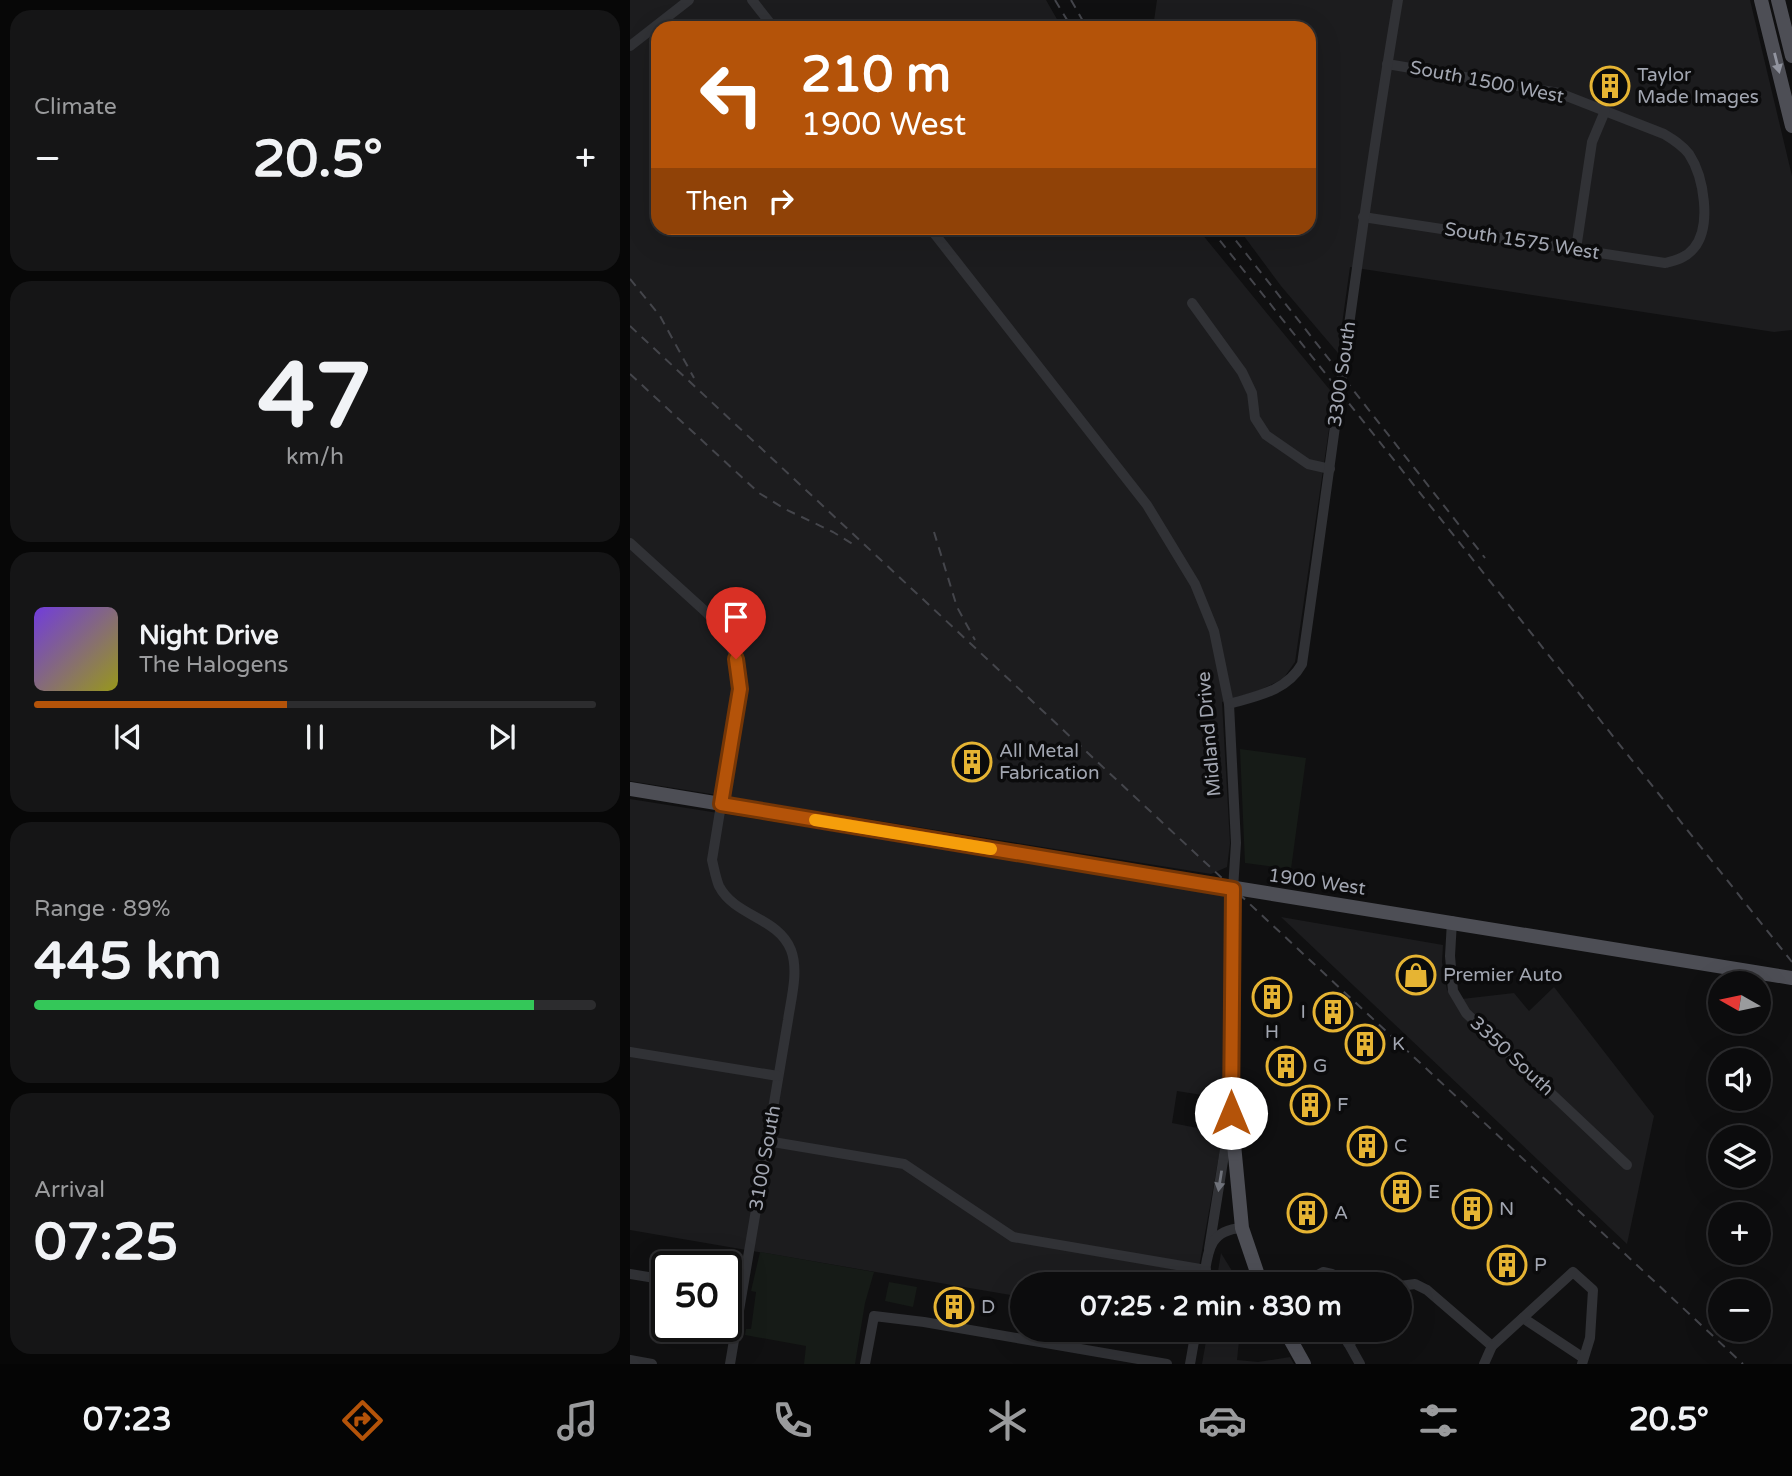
<!DOCTYPE html>
<meta charset="utf-8">
<style>
:root{--surface:#0c0c0d;--page:#151516;--text:#f1f3f6;--muted:#9a9b9d;--line:#2c2c2e;--accent:#b45309}
body{margin:0;font-family:"Varela Round",sans-serif;background:var(--page);color:var(--text);height:100vh;display:flex;flex-direction:column;font-size:26px;white-space:nowrap}
*{box-sizing:border-box;margin:0}
p{font-size:23px;color:var(--muted)}
.icon{flex:none;width:38px;height:38px;fill:none;stroke:currentColor;stroke-width:2;stroke-linecap:round;stroke-linejoin:round}
.map{position:relative;flex:1;overflow:hidden}
.drawer{display:flex;flex-direction:column;gap:10px;padding:10px;background:#070707;width:630px}
.drawer>*{flex:none}
.hud{position:absolute;left:21px;top:21px;width:665px;height:214px;border-radius:21px;box-shadow:0 7px 28px #0002,0 0 0 2px var(--line);background:#b45309;color:#fff;overflow:hidden}
.needle{width:46px;rotate:279deg}
.fabs{position:absolute;left:1078px;top:971px;display:grid;gap:14px}
.fabs a{display:grid;place-items:center;width:63px;height:63px;border-radius:50%;background:var(--surface);box-shadow:0 7px 28px #0002,0 0 0 2px var(--line);font-size:35px}
.speed{position:absolute;left:21px;top:1251px;display:flex;gap:14px;font-size:35px;font-weight:700;text-align:center}
.speed>*{display:grid;place-content:center;width:91px;height:91px;border-radius:50%;background:var(--surface);box-shadow:0 7px 28px #0002,0 0 0 2px var(--line);line-height:1}
.speed .limit{border:4px solid #111;border-radius:10px;background:#fff;color:#111}
.pin{position:absolute;display:grid;place-items:center;width:60px;height:60px;color:#fff;margin:-72px -30px;border-radius:50% 50% 50% 0;rotate:-45deg;box-shadow:0 0 7px #0007}
.pin .icon{rotate:45deg}
.me{position:absolute;width:77px;margin:-38px;rotate:0deg;stroke-linejoin:round;filter:drop-shadow(0 0 5px #0008)}
.turn{display:flex;align-items:center;gap:24px;height:147px;padding:0 35px;font-size:32px}
.turn .icon{width:91px;height:91px;stroke-width:2.5}
.turn b{display:block;font-size:49px;line-height:60px}
.then{display:flex;align-items:center;height:66px;padding:0 35px;background:#0003;gap:14px;font-size:26px}
.big{font-size:52px;font-weight:800;line-height:1.1}
.drawer .card{flex:1;display:flex;flex-direction:column;justify-content:center;gap:10px;min-width:0;padding:0 24px;border-radius:21px;background:var(--page)}
.drawer .dial{align-items:center;gap:0}
.dial b{font-size:91px;line-height:1}
.song{display:flex;align-items:center;gap:21px}
.cover{width:84px;height:84px;border-radius:10px;background:linear-gradient(135deg,hsl(260 70% 55%),hsl(60 70% 35%))}
.played{height:7px;border-radius:4px;background:linear-gradient(90deg,var(--accent) 45%,var(--line) 45%)}
.keys{display:flex;justify-content:space-around;direction:ltr}
.heat{display:flex;justify-content:space-between;align-items:center;font-size:38px;direction:ltr}
.charge{height:10px;border-radius:5px;background:linear-gradient(90deg,#34c759 89%,var(--line) 0)}
.trip{position:absolute;left:380px;top:1272px;width:402px;height:70px;border-radius:35px;background:var(--surface);box-shadow:0 7px 28px #0002,0 0 0 2px var(--line);font-weight:800;line-height:70px;text-align:center}
.tabs{display:flex;height:112px;justify-content:space-around;align-items:center;background:#050505;color:var(--muted)}
.tabs .icon{width:49px;height:49px}
.tabs .current{color:var(--accent)}
.tabs b{font-size:32px;color:var(--text)}
main{display:flex;flex:1;min-height:0}
.map>svg:first-child{display:block}
.built{fill:#1c1c1e}
.green{fill:#161b17}
.lines{fill:none;stroke-linecap:round;stroke-linejoin:round}
.minor{stroke:#313236;stroke-width:10}
.major{stroke:#4d4e55;stroke-width:14}
.rail{stroke:#44454b;stroke-width:2;stroke-dasharray:9 7;stroke-linecap:butt}
.oneway{fill:#91949f}
.oneway2{fill:#6f727a}
.route-casing{stroke:#753606;stroke-width:18}
.route{stroke:#b45309;stroke-width:12}
.slow{stroke:#f59e0b;stroke-width:12}
.labels{text-anchor:middle;dominant-baseline:central;stroke-width:7;stroke-linejoin:round;paint-order:stroke}
.poi-label{font-size:19px;fill:#a2a6b1;stroke:#0b0b0c;text-anchor:start}
.street-label{font-size:19px;fill:#a2a6b1;stroke:#0b0b0c}
</style>
<main>
<section class="drawer">
<div class="card"><p>Climate</p>
<div class="heat"><a>−</a><b class="big">20.5°</b><a>+</a></div>
</div>
<div class="card dial"><b>47</b><p>km/h</p></div>
<div class="card">
<div class="song"><i class="cover"></i><div><b>Night Drive</b><p>The Halogens</p></div></div>
<div class="played"></div>
<div class="keys"><svg class="icon" aria-label="previous" viewBox="0 0 24 24"><path d="M18 5L8 12l10 7zM5 5v14"/></svg><svg class="icon" aria-label="pause" viewBox="0 0 24 24"><path d="M8 5v14M16 5v14"/></svg><svg class="icon" aria-label="next" viewBox="0 0 24 24"><path d="M6 5l10 7-10 7zM19 5v14"/></svg></div>
</div>
<div class="card"><p>Range · 89%</p><b class="big">445 km</b><div class="charge"></div></div>
<div class="card"><p>Arrival</p><b class="big">07:25</b></div>
</section>
<div class="map">
<svg width="1162" height="1364" viewBox="0 0 1162 1364">
<rect width="100%" height="100%" fill="#101011"/>
<g class="built">
<polygon points="0,0 416,0 432,28 28,28 28,228 567,228 704,395 665,662 653,679 630,690 592,702 600,843 597,867 581,874 0,781"/>
<polygon points="527,0 1120,0 1162,176 1162,330 1144,332 720,267 708,353 651,286 608,228 679,228 679,28 523,28"/>
<polygon points="0,799 597,894 597,1099 547,1091 542,1123 593,1133 566,1284 392,1284 392,1297 0,1230"/>
<polygon points="651,917 813,945 812,962 817,990 832,999 884,993 899,1011 924,987 1024,1116 997,1244"/>
<polygon points="591,1253 610,1284 586,1284"/>
<polygon points="578,1330 625,1330 609,1341 607,1360 628,1362 660,1357 664,1364 572,1364"/>
</g>
<g class="green">
<polygon points="610,749 676,758 661,869 615,863"/>
<polygon points="130,1252 244,1272 235,1303 225,1364 174,1364 176,1346 115,1335 116,1329 121,1329 126,1292 121,1291"/>
<polygon points="259,1282 287,1287 283,1307 255,1301"/>
</g>
<g class="lines">
<g class="minor">
<polyline points="122,0 144,28"/>
<polyline points="0,46 59,0"/>
<path d="M733,217L1035,263C1046,260 1056,258 1064,248C1082,226 1074,177 1059,154C1052,145 1044,140 1034,134L929,93L757,64"/>
<polyline points="300,228 517,505 565,584 584,631 599,704 606,843 603,889"/>
<polyline points="946,249 962,142 975,111"/>
<polyline points="562,303 612,372 622,393 625,418 636,435 678,464 700,469"/>
<path d="M0,543L76,612L94,632L106,659L110,689L82,860C84,868 86,879 89,886C105,917 148,917 161,950C169,971 161,999 158,1020L100,1364"/>
<path d="M599,704C627,696 657,691 672,664C704,442 731,220 768,0"/>
<polyline points="822,921 820,956 823,991 836,1013 997,1165"/>
<polyline points="0,1052 148,1076"/>
<polyline points="137,1141 274,1164 383,1237 576,1270"/>
<polyline points="579,1249 598,1130"/>
<polyline points="0,1274 37,1280"/>
<path d="M573,1284C578,1256 576,1230 612,1228"/>
<polyline points="681,1284 684,1277 693,1272 702,1274 709,1284"/>
<polyline points="770,1286 785,1284 797,1290 862,1346"/>
<polyline points="96,1290 112,1292"/>
<polyline points="893,1318 952,1357"/>
<polyline points="711,1330 730,1364"/>
<polyline points="718,1343 727,1338 733,1330"/>
<polyline points="0,1360 22,1364"/>
<polyline points="235,1364 244,1316 294,1322 537,1364"/>
<polyline points="560,1364 566,1330"/>
<polyline points="854,1364 862,1346 943,1272 963,1290 960,1338 952,1364"/>
</g>
<g class="major">
<polyline points="1131,0 1162,126"/>
<polyline points="1148,0 1162,56"/>
<path d="M0,789C387,854 775,914 1162,978"/>
<polyline points="603,889 601,1113 612,1228 631,1284"/>
<polyline points="655,1330 674,1364"/>
</g>
<g class="rail">
<polyline points="425,0 442,28"/>
<polyline points="441,0 457,28"/>
<polyline points="580,228 1162,962"/>
<polyline points="596,228 855,558"/>
<polyline points="0,279 30,316 64,378"/>
<polyline points="0,326 1113,1364"/>
<polyline points="0,374 129,493 155,509 203,532 226,546"/>
<polyline points="304,532 327,607 345,640"/>
</g>
</g>
<defs><path id="oneway-solid" d="M-6-.8H1V-3.2L6.5 0L1 3.2V.8H-6Z" transform="scale(1.75)"/></defs>
<use class="oneway" href="#oneway-solid" transform="translate(1147 63) rotate(76)"/>
<use class="oneway2" href="#oneway-solid" transform="translate(590 1181) rotate(99)"/>
<g class="lines">
<defs>
<polyline id="route" points="106,659 110,689 91,804 603,889 601,1113"/>
</defs>
<use href="#route" class="route-casing"/>
<use href="#route" class="route"/>
<polyline class="slow" points="185,820 361,849"/>
</g>
<defs>
<symbol id="building-ring" viewBox="-11 -11 22 22"><circle r="9.5" fill="#0b0b0c" stroke="#e6b433" stroke-width="1.5"/><path d="M-4-6H4V6H1V3H-1V6H-4ZM-2.5-4.3h1.7v1.8h-1.7ZM.8-4.3h1.7v1.8H.8ZM-2.5-1h1.7V.8h-1.7ZM.8-1h1.7V.8H.8Z" fill="#e6b433"/></symbol>
<symbol id="shop-ring" viewBox="-11 -11 22 22"><circle r="9.5" fill="#0b0b0c" stroke="#e6b433" stroke-width="1.5"/><path d="M-5-2.5h2.3a2.7 3.5 0 0 1 5.4 0H5L5.5 6h-11ZM-1.5-2.5h3a1.5 2.3 0 0 0-3 0Z" fill="#e6b433"/></symbol>
</defs>
<g fill-rule="evenodd">
<use href="#building-ring" x="958" y="64" width="44" height="44"/>
<use href="#building-ring" x="320" y="740" width="44" height="44"/>
<use href="#shop-ring" x="764" y="953" width="44" height="44"/>
<use href="#building-ring" x="620" y="975" width="44" height="44"/>
<use href="#building-ring" x="681" y="990" width="44" height="44"/>
<use href="#building-ring" x="713" y="1022" width="44" height="44"/>
<use href="#building-ring" x="634" y="1044" width="44" height="44"/>
<use href="#building-ring" x="658" y="1083" width="44" height="44"/>
<use href="#building-ring" x="715" y="1124" width="44" height="44"/>
<use href="#building-ring" x="749" y="1170" width="44" height="44"/>
<use href="#building-ring" x="820" y="1187" width="44" height="44"/>
<use href="#building-ring" x="655" y="1191" width="44" height="44"/>
<use href="#building-ring" x="855" y="1243" width="44" height="44"/>
<use href="#building-ring" x="302" y="1285" width="44" height="44"/>
</g>
<g class="labels">
<g class="poi-label">
<text x="1007" y="75">Taylor<tspan x="1007" dy="22">Made Images</tspan></text>
<text x="369" y="751">All Metal<tspan x="369" dy="22">Fabrication</tspan></text>
<text x="813" y="975">Premier Auto</text>
<text x="676" y="1012" text-anchor="end">I</text>
<text x="642" y="1032" text-anchor="middle">H</text>
<text x="762" y="1044">K</text>
<text x="683" y="1066">G</text>
<text x="707" y="1105">F</text>
<text x="764" y="1146">C</text>
<text x="798" y="1192">E</text>
<text x="869" y="1209">N</text>
<text x="704" y="1213">A</text>
<text x="904" y="1265">P</text>
<text x="351" y="1307">D</text>
</g>
<g class="street-label">
<text transform="translate(857 82) rotate(11)">South 1500 West</text>
<text transform="translate(892 241) rotate(9)">South 1575 West</text>
<text transform="translate(712 374) rotate(-82)">3300 South</text>
<text transform="translate(579 734) rotate(-95)">Midland Drive</text>
<text transform="translate(687 882) rotate(8)">1900 West</text>
<text transform="translate(882 1056) rotate(43)">3350 South</text>
<text transform="translate(135 1158) rotate(-80)">3100 South</text>
</g>
</g>
</svg>
<div class="fabs">
<a><svg class="needle" viewBox="-14 -14 28 28"><path d="M0-13l5 13h-10z" fill="#e53935"/><path d="M0 13l5-13h-10z" fill="#9a9b9d"/></svg></a>
<a><svg class="icon" aria-label="sound" viewBox="0 0 24 24"><path d="M4 9h4l5-4v14l-5-4H4zM17 9q2 3 0 6"/></svg></a>
<a><svg class="icon" aria-label="layers" viewBox="0 0 24 24"><path d="M12 4l9 5-9 5-9-5zM3 14l9 5 9-5"/></svg></a>
<a>+</a>
<a>−</a>
</div>
<div class="speed"><div class="limit">50</div></div>
<div class="pin" style="left:106px;top:659px;background:#d93025"><svg class="icon" aria-label="arrive" viewBox="0 0 24 24"><path d="M6 21V4h12l-3 4 3 4H6"/></svg></div>
<svg class="me" style="left:601px;top:1113px" viewBox="-20 -20 40 40"><circle r="19" fill="#fff"/><path d="M0-13L10 11 0 6-10 11z" fill="#b45309"/></svg>
<div class="trip">07:25 · 2 min · 830 m</div>
<div class="hud">
<div class="turn"><svg class="icon" aria-label="left" viewBox="0 0 24 24"><path d="M17 20v-9H6M10 6l-5 5 5 5"/></svg><div><b>210 m</b>1900 West</div></div>
<div class="then">Then<svg class="icon" aria-label="right" viewBox="0 0 24 24"><path d="M7 20v-9h11M14 6l5 5-5 5"/></svg></div>
</div>
</div>
</main>
<nav class="tabs">
<b>07:23</b>
<svg class="icon current" aria-label="directions" viewBox="0 0 24 24"><path d="M12 3l9 9-9 9-9-9zM9 14v-3h6M13 9l2 2-2 2"/></svg>
<svg class="icon" aria-label="music" viewBox="0 0 24 24"><path d="M9 18V5l10-2v13"/><circle cx="6" cy="18" r="3"/><circle cx="16" cy="16" r="3"/></svg>
<svg class="icon" aria-label="phone" viewBox="0 0 24 24"><path d="M5 4h4l2 5-3 2q2 4 5 5l2-3 5 2v4C11 20 4 13 5 4z"/></svg>
<svg class="icon" aria-label="climate" viewBox="0 0 24 24"><path d="M12 3v18M4 7l16 10M4 17L20 7"/></svg>
<svg class="icon" aria-label="car" viewBox="0 0 24 24"><path d="M5 17H2v-5l4-1 3-4h7l3 4 3 1v5h-3M9 17h6M6 11h13"/><circle cx="7" cy="17" r="2"/><circle cx="17" cy="17" r="2"/></svg>
<svg class="icon" aria-label="filters" viewBox="0 0 24 24"><path d="M4 7h16M4 17h16"/><circle cx="9" cy="7" r="2"/><circle cx="15" cy="17" r="2"/></svg>
<b>20.5°</b>
</nav>
